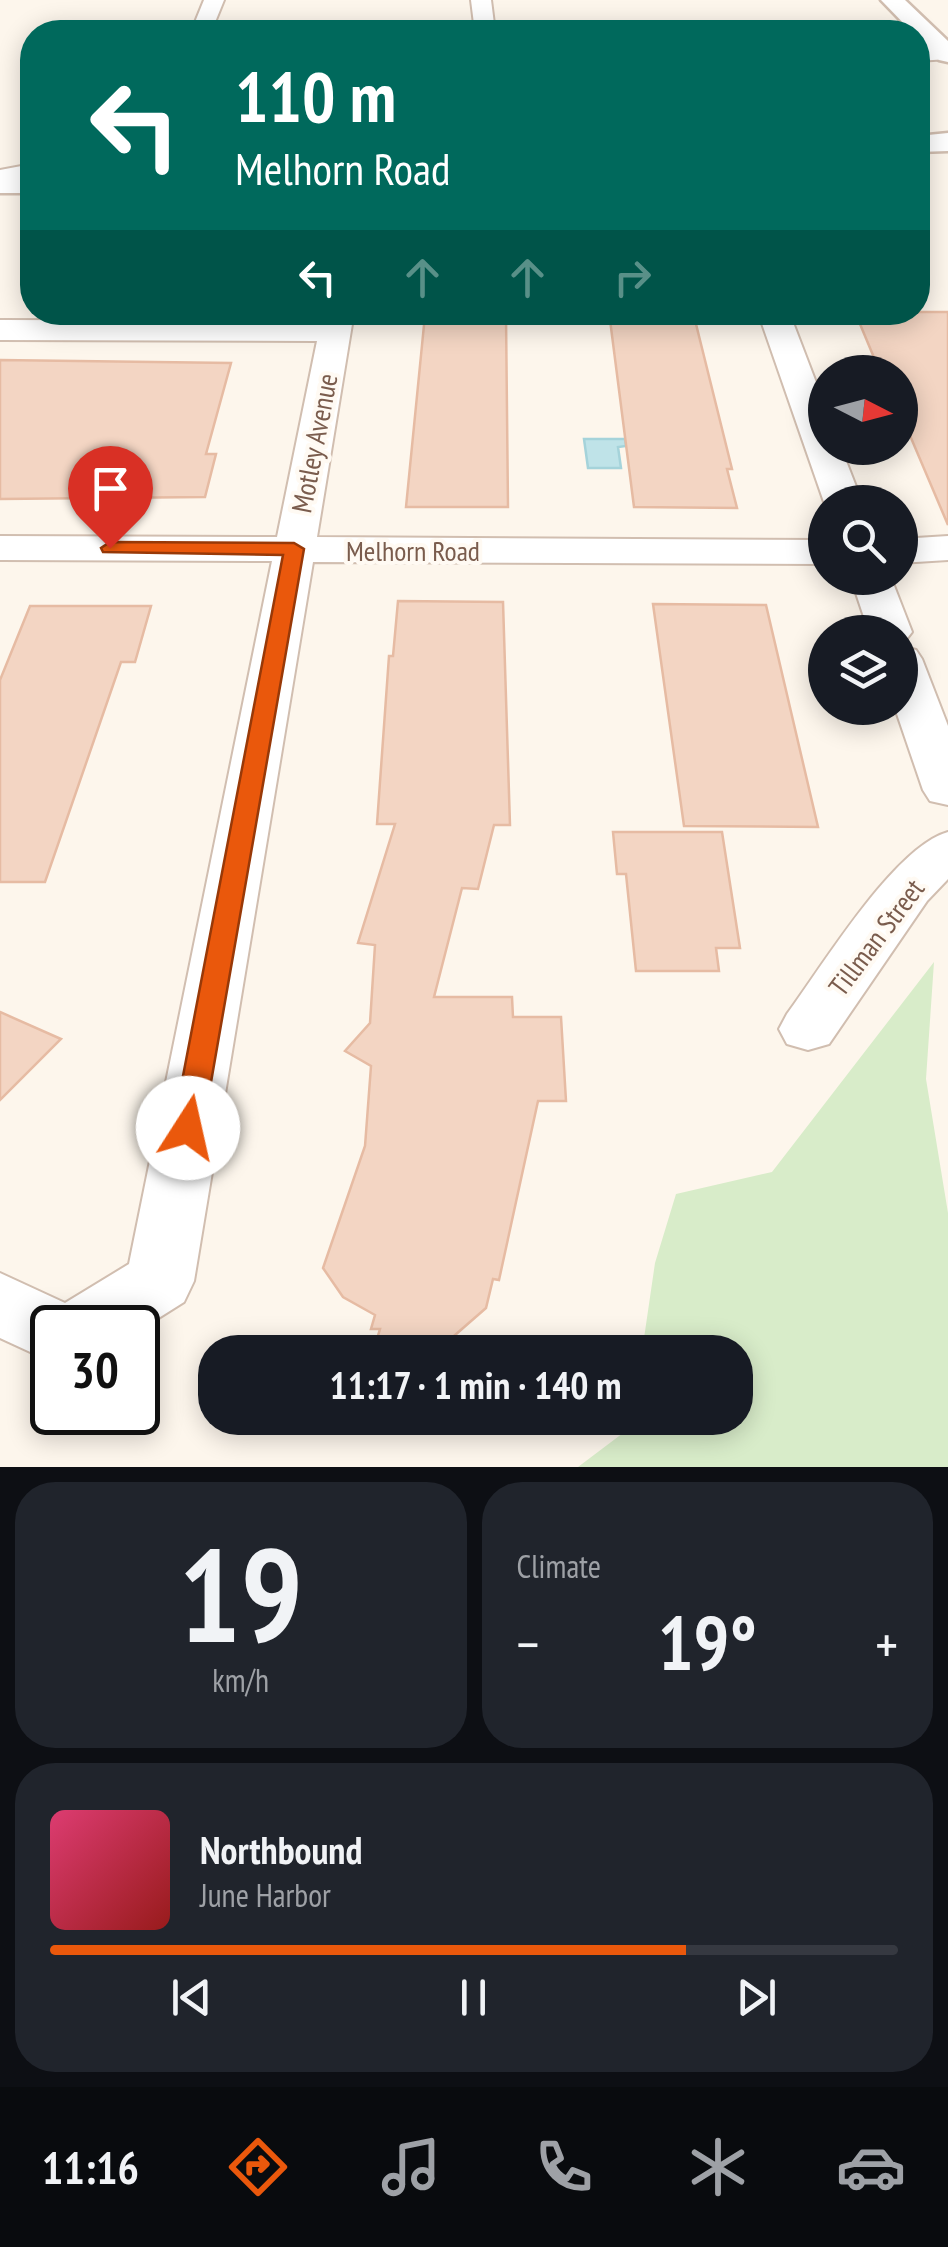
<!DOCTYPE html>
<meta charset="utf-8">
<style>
:root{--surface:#171b24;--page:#20242c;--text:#f1f3f6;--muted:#9ea1a6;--line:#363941;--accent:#ea580c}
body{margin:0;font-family:"PT Sans Narrow",sans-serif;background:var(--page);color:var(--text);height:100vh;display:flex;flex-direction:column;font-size:38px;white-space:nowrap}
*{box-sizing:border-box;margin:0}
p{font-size:32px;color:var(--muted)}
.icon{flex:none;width:55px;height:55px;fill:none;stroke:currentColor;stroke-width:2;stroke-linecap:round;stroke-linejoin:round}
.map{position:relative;height:1467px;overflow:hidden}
.side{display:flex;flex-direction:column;gap:15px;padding:15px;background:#0d0f14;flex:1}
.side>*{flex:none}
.guide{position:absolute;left:20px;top:20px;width:910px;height:305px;border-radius:40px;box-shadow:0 5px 25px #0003;background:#00695c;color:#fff;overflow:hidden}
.needle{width:65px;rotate:96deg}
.buttons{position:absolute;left:808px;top:355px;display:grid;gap:20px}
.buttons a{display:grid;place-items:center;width:110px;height:110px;border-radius:50%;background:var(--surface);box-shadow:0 5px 25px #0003;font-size:50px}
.speed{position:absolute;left:30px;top:1305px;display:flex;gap:20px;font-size:50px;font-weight:700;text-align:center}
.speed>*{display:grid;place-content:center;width:130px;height:130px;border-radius:50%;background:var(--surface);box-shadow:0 5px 25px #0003;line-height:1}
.speed .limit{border:5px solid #111;border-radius:15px;background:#fff;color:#111}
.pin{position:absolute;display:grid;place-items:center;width:85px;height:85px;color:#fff;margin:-102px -42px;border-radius:50% 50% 50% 0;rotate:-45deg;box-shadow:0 0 10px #0007}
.pin .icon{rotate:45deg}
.me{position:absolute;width:110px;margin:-55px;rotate:10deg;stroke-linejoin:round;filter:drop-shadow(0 0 8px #0008)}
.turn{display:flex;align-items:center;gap:35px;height:210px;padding:0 50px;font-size:45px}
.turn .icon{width:130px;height:130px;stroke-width:2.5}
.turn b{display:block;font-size:70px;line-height:85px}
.lanes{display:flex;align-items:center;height:95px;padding:0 50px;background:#0003;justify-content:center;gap:50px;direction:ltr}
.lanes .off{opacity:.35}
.big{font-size:75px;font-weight:800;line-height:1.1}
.side .card{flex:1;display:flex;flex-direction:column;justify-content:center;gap:15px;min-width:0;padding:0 35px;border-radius:40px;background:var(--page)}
.side .dial{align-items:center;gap:0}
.dial b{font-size:130px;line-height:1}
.song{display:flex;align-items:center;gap:30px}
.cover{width:120px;height:120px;border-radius:15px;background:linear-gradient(135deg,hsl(340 70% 55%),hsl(0 70% 35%))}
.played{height:10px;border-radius:5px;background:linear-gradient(90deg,var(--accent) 75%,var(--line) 75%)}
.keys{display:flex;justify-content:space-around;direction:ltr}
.heat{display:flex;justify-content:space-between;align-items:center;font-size:55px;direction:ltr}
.side .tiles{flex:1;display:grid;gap:15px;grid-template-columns:1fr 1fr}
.card:last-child{grid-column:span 2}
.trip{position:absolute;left:198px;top:1335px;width:555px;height:100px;border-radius:40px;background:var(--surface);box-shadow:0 5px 25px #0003;font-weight:800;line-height:100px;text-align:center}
.menu{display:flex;height:160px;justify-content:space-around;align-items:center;background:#090b0e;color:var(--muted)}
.menu .icon{width:70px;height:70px}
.menu .active{color:var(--accent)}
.menu b{font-size:45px;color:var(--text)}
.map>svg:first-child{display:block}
.green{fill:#d8ecc9}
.water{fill:#bfe3e8;stroke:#a5d3da;stroke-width:2.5}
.building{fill:#f3d5c3;stroke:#e6bba3;stroke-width:2.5}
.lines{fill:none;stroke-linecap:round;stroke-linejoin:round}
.minor-casing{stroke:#d1beb0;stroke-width:4}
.tertiary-casing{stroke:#d1beb0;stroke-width:5}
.minor{fill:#fff;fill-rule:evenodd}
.tertiary{fill:#fff;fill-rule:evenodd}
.route{fill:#ea580c;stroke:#983908;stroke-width:2.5}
.labels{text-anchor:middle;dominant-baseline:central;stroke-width:8;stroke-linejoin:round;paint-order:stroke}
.street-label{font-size:28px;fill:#7a5c4d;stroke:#fffaf3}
</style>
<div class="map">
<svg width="948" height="1467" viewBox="0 0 948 1467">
<rect width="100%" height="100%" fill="#fdf6ec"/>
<polygon class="green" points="934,962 926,1079 948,1213 948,1467 578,1467 631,1427 633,1418 735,1418 735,1352 642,1352 655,1263 676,1194 772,1172"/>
<polygon class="water" points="584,439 625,439 626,446 618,447 621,468 588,468"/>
<g class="building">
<polygon points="609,312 693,312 732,469 727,469 737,508 634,507"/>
<polygon points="855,312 948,312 948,525 900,412 900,372 880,372"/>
<polygon points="425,315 506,316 508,507 406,507"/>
<polygon points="0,360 231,363 206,454 216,454 205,497 0,499"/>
<polygon points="398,601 503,602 510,825 494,825 478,889 462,888 434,997 512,997 513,1017 561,1017 566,1101 538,1101 499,1280 493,1279 486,1308 447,1342 410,1352 373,1352 380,1329 371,1329 375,1315 343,1297 323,1268 365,1146 371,1066 345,1051 370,1023 375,945 358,943 395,824 377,824 389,656 393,656"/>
<polygon points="653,604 766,605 818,827 684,826"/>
<polygon points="30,606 151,606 135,662 121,662 45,882 0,882 0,680"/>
<polygon points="613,832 722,832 740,948 716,948 719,971 636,971 626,874 617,874"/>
<polygon points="0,1012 61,1039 0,1100"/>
</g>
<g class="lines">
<defs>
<g id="minor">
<polygon points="204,0 224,0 211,32 191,32"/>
<polygon points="471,0 491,0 495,32 475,32"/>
<polygon points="948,47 948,59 918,61 918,49"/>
<polygon points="32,164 32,180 0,186 0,170"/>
<polygon points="322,312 354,312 317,537 825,540 825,564 313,562 194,1281 184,1302 138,1331 138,1328 52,1328 52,1362 0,1338 0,1273 65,1303 129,1264 272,561 0,560 0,536 277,537 317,341 0,340 0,320 320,321"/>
<polygon points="758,312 789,312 825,406 825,448 841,448 862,502 824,502"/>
<polygon points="948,536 948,560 900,563 900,539"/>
<polygon points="851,578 891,578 912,632 905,641 900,643 900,632 869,632"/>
<polygon points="900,646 916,650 922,659 948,726 948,805 930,801 923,790 895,708 900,708"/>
<path d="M948,832V879L927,901L829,1044L808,1050L787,1044L779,1029L787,1014C822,967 894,847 948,832Z"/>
</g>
<g id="tertiary">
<polygon points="881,0 905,0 948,41 948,62 939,60 918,38 918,32 912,32"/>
<polygon points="948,133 948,151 918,152 918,136"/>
<rect x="0" y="175" width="32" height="18"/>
</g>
</defs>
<use href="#minor" class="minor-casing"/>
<use href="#tertiary" class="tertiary-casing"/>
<use href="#minor" class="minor"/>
<use href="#tertiary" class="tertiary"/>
</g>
<polygon class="route" points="110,542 294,543 304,549 203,1128 199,1136 188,1139 177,1136 173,1128 283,555 103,552 101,548"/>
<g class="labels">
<g class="street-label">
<text transform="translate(314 443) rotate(-79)">Motley Avenue</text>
<text x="413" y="550">Melhorn Road</text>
<text transform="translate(876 937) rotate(-53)">Tillman Street</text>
</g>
</g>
</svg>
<div class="buttons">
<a><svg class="needle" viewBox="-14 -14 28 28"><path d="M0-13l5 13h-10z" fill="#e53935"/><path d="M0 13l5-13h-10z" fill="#9ea1a6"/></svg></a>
<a><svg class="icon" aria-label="search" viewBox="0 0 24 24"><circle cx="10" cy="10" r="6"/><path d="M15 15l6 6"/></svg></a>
<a><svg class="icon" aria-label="layers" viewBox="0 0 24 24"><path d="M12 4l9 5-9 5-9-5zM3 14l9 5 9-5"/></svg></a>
</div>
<div class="speed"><div class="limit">30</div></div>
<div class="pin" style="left:110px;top:548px;background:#d93025"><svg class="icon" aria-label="arrive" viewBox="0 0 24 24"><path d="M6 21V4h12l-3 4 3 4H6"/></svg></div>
<svg class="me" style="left:188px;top:1128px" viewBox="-20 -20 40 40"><circle r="19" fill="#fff"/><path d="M0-13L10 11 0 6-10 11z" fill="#ea580c"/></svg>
<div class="trip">11:17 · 1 min · 140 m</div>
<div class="guide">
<div class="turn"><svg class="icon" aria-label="left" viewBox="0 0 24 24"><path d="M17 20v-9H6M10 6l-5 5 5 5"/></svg><div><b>110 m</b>Melhorn Road</div></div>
<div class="lanes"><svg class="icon" aria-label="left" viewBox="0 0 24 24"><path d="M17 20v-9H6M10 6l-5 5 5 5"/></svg><svg class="icon off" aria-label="ahead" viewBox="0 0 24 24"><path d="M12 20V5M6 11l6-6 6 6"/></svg><svg class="icon off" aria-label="ahead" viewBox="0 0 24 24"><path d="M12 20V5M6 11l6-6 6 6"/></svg><svg class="icon off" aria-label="right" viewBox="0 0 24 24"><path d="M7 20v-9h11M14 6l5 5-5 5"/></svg></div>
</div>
</div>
<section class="side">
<div class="tiles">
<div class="card dial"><b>19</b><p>km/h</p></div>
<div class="card"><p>Climate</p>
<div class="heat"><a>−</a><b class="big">19°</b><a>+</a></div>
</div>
<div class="card">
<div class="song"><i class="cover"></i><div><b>Northbound</b><p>June Harbor</p></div></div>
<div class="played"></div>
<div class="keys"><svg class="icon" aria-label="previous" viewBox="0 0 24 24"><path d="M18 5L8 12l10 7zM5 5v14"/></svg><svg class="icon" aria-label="pause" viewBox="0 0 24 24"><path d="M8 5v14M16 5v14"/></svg><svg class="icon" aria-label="next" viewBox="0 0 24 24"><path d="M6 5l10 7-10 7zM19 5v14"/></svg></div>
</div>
</div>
</section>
<nav class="menu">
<b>11:16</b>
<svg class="icon active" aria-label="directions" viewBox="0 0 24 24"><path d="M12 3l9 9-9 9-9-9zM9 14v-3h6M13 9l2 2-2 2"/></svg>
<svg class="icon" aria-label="music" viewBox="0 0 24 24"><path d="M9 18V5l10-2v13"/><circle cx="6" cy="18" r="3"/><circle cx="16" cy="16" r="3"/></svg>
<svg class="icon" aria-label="phone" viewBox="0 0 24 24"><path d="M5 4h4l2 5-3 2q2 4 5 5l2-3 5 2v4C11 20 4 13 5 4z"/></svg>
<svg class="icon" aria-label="climate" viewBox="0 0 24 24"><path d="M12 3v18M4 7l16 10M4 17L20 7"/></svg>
<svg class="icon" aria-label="car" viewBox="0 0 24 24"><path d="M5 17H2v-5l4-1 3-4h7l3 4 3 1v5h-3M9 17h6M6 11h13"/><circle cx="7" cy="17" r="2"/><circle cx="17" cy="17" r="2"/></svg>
</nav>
